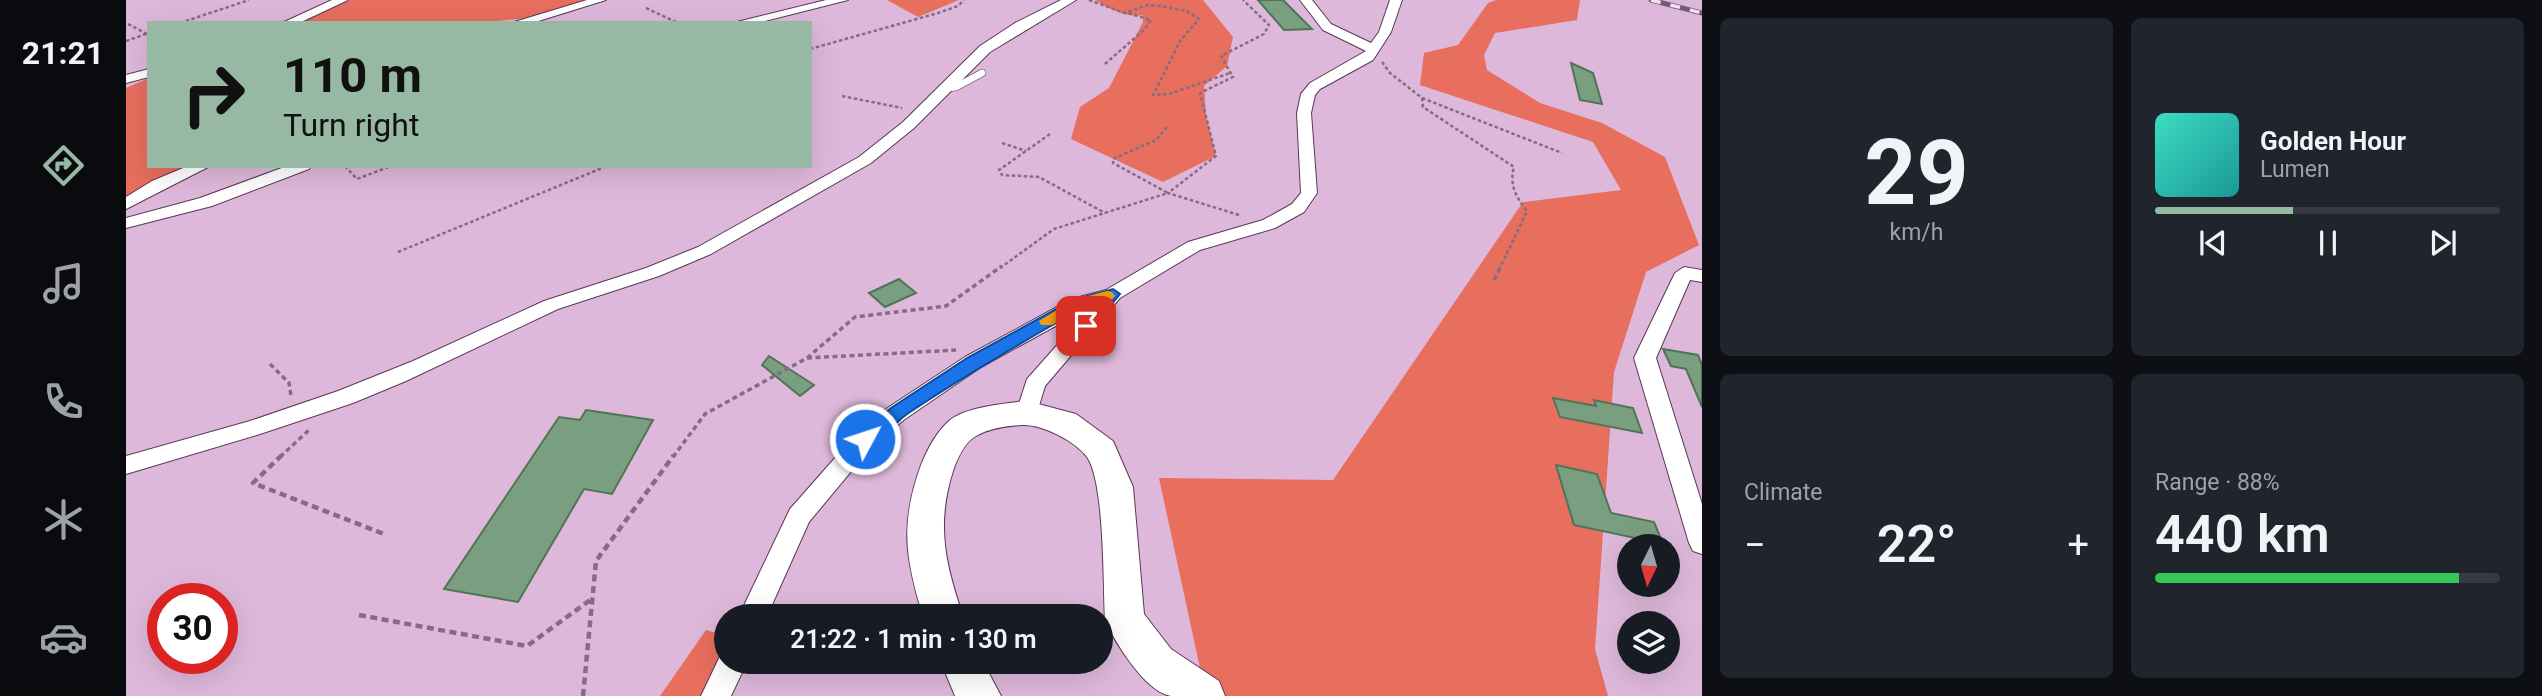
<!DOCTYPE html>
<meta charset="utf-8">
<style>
:root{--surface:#171b24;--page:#20242c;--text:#f1f3f6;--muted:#9ea1a6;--line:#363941;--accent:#97b8a3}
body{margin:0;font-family:Roboto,sans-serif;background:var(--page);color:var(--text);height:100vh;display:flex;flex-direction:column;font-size:26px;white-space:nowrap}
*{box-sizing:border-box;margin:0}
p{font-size:23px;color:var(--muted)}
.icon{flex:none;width:38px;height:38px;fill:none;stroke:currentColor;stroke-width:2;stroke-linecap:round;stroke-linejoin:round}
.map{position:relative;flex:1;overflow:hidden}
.drawer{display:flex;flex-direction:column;gap:18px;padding:18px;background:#0d0f14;width:840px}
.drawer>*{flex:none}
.top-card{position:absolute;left:21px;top:21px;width:665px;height:147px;border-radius:0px;box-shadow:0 7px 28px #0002;background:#97b8a3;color:#111;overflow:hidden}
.needle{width:46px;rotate:185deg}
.controls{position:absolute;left:1491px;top:534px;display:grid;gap:14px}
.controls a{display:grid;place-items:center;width:63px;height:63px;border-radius:50%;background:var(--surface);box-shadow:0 7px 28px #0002;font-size:35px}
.speed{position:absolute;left:21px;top:583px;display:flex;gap:14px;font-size:35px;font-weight:700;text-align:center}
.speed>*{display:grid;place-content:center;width:91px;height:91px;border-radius:50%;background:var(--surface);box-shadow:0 7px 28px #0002;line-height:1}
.speed .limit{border:10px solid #d22;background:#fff;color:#111}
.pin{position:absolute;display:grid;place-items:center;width:60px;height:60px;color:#fff;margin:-30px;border-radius:14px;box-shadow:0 4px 10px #0006}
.me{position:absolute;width:77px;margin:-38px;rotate:50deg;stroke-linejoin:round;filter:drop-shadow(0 0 5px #0008)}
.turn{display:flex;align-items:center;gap:24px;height:147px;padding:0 21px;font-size:32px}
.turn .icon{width:91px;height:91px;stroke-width:2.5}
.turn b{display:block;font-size:49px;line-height:60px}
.big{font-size:52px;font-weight:600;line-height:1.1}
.drawer .card{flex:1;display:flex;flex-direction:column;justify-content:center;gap:10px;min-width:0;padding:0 24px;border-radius:10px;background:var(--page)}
.drawer .dial{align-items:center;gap:0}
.dial b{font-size:91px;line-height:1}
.song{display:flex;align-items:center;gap:21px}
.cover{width:84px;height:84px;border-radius:10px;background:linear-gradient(135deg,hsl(170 70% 55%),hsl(180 70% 35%))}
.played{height:7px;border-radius:4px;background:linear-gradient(90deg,var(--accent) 40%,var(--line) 40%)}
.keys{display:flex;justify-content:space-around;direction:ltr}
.heat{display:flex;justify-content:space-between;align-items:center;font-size:38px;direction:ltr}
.charge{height:10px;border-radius:5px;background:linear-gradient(90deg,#34c759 88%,var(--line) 0)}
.drawer .tiles{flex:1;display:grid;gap:18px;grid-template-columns:repeat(2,1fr)}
.trip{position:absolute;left:588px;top:604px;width:399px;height:70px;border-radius:35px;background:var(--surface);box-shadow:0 7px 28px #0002;font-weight:600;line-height:70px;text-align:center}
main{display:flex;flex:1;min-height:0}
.tab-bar{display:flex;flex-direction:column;width:126px;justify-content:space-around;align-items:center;background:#090b0e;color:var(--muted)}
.tab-bar .icon{width:49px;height:49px}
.tab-bar .current{color:var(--accent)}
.tab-bar b{font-size:32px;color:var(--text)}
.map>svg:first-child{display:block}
.forest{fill:#e86e5e}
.building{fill:#799f80;stroke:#4f7456;stroke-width:2}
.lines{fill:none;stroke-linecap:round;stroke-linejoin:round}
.lane-casing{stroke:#583855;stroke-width:8}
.street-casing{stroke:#583855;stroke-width:2}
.secondary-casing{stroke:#583855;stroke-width:2}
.path-far2{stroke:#866c83;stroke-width:2.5;stroke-dasharray:3.5 2.5;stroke-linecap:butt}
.path-far1{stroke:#866c83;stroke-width:3.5;stroke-dasharray:5 3.5;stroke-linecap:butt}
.path{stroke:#866c83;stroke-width:4.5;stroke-dasharray:7 4.5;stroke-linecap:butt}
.lane{stroke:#fff;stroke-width:7}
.street{fill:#fff;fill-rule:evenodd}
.secondary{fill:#fff;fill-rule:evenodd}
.rail-casing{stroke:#735b70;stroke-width:5}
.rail{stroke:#f3dff0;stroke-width:3.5;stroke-dasharray:10;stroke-linecap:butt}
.route{fill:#1a73e8;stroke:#114b97;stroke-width:2}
.slow{fill:#f59e0b}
</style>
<main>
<nav class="tab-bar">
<b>21:21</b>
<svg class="icon current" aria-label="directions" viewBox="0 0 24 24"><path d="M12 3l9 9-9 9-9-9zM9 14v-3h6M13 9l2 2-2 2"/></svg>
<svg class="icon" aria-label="music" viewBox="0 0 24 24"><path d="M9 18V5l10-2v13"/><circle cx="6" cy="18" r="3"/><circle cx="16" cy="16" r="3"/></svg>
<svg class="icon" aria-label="phone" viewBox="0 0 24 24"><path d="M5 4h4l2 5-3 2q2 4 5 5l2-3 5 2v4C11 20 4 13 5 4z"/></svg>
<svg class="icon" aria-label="climate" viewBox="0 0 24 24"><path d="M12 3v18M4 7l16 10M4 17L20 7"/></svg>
<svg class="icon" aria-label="car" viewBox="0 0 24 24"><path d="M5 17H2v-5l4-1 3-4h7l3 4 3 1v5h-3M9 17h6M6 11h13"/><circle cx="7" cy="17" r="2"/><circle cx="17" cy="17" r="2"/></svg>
</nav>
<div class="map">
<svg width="1576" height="696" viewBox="0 0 1576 696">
<rect width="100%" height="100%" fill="#deb8da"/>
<g class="forest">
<polygon points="224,0 462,0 402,18 351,23 168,23"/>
<polygon points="761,0 833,0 792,17"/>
<path d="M970,0H1077L1107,37L1101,66L1078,86L1080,115L1090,156L1037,182L945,139L954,107L983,88L1017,22V15C1001,18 982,9 970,0Z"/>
<polygon points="1370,0 1454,0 1451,20 1369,33 1358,55 1361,70 1414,103 1476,123 1539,157 1573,245 1520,272 1488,372 1469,649 1482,696 1080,696 1033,478 1207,480 1397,202 1495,190 1467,142 1294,85 1298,53 1332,45 1362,3"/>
<polygon points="23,78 23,166 59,166 0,197 0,88"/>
<polygon points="580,630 600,636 600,644 575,696 534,696"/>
</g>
<g class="building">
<polygon points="1132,0 1157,0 1186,29 1158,30"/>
<polygon points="1445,63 1467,73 1476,104 1454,100"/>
<polygon points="773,279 790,293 759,307 743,293"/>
<polygon points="1537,349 1572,355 1576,365 1576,407 1560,369 1545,366"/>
<polygon points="643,356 688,385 674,396 636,365"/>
<polygon points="1427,398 1470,406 1468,400 1507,408 1516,433 1434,417"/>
<polygon points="460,410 527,420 486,494 458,489 392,602 318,589 433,417 454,420"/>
<polygon points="1430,465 1471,474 1485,513 1528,522 1537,544 1448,525"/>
</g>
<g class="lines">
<defs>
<polyline id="lane" points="819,88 830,87 856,73"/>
<g id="street">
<polygon points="206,0 222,0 173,23 156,23"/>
<polygon points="461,0 480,0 406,23 385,23"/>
<polygon points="700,0 722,0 631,23 607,23"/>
<polygon points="935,0 950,0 864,52 788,128 745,163 585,254 533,276 432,309 280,381 227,403 134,434 0,474 0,456 124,421 212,391 287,361 418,301 520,268 572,247 733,157 777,122 854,46 889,23"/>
<polygon points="1174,0 1186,0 1205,24 1245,43 1253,32 1264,0 1276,0 1265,32 1247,60 1194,89 1189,95 1185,113 1191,193 1178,212 1149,228 1074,250 994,298 919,386 909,419 901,421 893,419 890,413 901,379 966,306 855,367 779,419 747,445 683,522 641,616 613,616 664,509 731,433 763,407 839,357 946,299 980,290 1062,242 1137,220 1166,204 1175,193 1171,113 1175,94 1184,83 1240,51 1197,30"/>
<polygon points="23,69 23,77 0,83 0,75"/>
<polygon points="62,166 84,166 0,209 0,197 26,181"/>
<polygon points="161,166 185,166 183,169 86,206 0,228 0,218 74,198"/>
<polygon points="1558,267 1576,270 1576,282 1564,280 1530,358 1576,504 1576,554 1567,551 1563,543 1508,358 1549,273"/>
<polygon points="600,650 600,662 621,662 605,696 575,696 596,652"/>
</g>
<g id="secondary">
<path d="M901,401L950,414L987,441L1007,487L1018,614L1045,649L1093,681L1099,696C1082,696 1062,696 1045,696C1019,692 989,642 979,620C977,585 979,483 961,457C949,441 916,424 896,425C880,426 864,428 850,436C839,442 831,459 827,471C810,524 819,564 837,616H797C779,558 774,523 795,465C801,450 811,431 824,420C840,407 880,403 901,401Z"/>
<polygon points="815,662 857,662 875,696 829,696"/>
</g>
</defs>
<use href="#lane" class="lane-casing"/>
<use href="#street" class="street-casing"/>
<use href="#secondary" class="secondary-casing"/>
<g class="path-far2">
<polyline points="963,0 999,13 1021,5 1034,6 1061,11 1073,19 1054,41 1027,95 1043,94 1104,73"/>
<polyline points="520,8 552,23"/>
<polyline points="54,23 123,0"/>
<polyline points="2,24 21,34"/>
<polyline points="0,41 23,33"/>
<polyline points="684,49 812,13 832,6 838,0"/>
<path d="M1256,62L1264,73L1296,98L1297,107L1388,167C1383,185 1390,197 1401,211L1374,268"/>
<polyline points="979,64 1019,29 1025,20 1001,13"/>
<polyline points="716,96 776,108"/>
<polyline points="1296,98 1436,153"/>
<polyline points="1041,127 1030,140 987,159 987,163 1042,193"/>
<polyline points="924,134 873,170 876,175 913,177 979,213"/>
<polyline points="876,143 900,151"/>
<polyline points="219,166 231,179 265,166"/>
<polyline points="1113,215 1042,193 1090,156 1074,93 1107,77 1095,56 1138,34 1143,25 1117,0"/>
<polyline points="272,252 481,166"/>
<polyline points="874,268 928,229 1042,193"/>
</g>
<g class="path-far1">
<polyline points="1368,280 1375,266"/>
<polyline points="681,358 830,350"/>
<polyline points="144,364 163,383 165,396"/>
<polyline points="154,457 183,430"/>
<polyline points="547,457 579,414 681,358 729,317 820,306 876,266"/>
</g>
<g class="path">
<polyline points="156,455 127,483 258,534"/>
<polyline points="233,615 401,646 467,598"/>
<polyline points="457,696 470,561 548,455"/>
</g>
<use href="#lane" class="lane"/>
<use href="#street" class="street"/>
<use href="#secondary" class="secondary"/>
<defs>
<polyline id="rail" points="1525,0 1576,13"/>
</defs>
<use href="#rail" class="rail-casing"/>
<use href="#rail" class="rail"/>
</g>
<path class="route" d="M987,289L994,294L965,329H954L952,326L971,303L958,307C898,341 839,375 781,414C768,423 750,449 733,444L730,439L733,435L765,408L841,358L947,300Z"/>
<polygon class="slow" points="981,291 986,292 989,296 986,299 958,307 926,325 915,325 913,321 947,300"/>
</svg>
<div class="controls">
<a><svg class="needle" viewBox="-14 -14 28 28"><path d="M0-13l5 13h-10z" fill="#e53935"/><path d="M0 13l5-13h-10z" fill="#9ea1a6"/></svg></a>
<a><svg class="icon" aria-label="layers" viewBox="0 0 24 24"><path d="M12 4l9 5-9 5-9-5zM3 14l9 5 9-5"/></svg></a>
</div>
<div class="speed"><div class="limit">30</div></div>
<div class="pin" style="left:960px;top:326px;background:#d93025"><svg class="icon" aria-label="arrive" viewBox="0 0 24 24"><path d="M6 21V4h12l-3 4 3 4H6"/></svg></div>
<svg class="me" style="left:739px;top:439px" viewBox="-20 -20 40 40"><circle r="17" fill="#1a73e8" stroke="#fff" stroke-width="3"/><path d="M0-11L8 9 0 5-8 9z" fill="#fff"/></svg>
<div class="trip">21:22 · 1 min · 130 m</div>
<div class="top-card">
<div class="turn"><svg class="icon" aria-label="right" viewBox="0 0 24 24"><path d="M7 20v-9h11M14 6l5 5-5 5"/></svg><div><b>110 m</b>Turn right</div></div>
</div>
</div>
<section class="drawer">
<div class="tiles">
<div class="card dial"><b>29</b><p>km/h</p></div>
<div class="card">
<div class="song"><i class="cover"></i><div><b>Golden Hour</b><p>Lumen</p></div></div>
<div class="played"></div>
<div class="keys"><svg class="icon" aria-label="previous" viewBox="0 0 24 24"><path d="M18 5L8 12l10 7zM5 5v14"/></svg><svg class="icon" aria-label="pause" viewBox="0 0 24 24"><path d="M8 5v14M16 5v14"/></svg><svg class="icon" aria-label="next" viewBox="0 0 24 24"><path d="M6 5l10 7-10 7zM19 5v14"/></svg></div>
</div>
<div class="card"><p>Climate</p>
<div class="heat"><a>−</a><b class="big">22°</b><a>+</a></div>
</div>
<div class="card"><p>Range · 88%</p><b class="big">440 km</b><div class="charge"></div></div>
</div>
</section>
</main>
